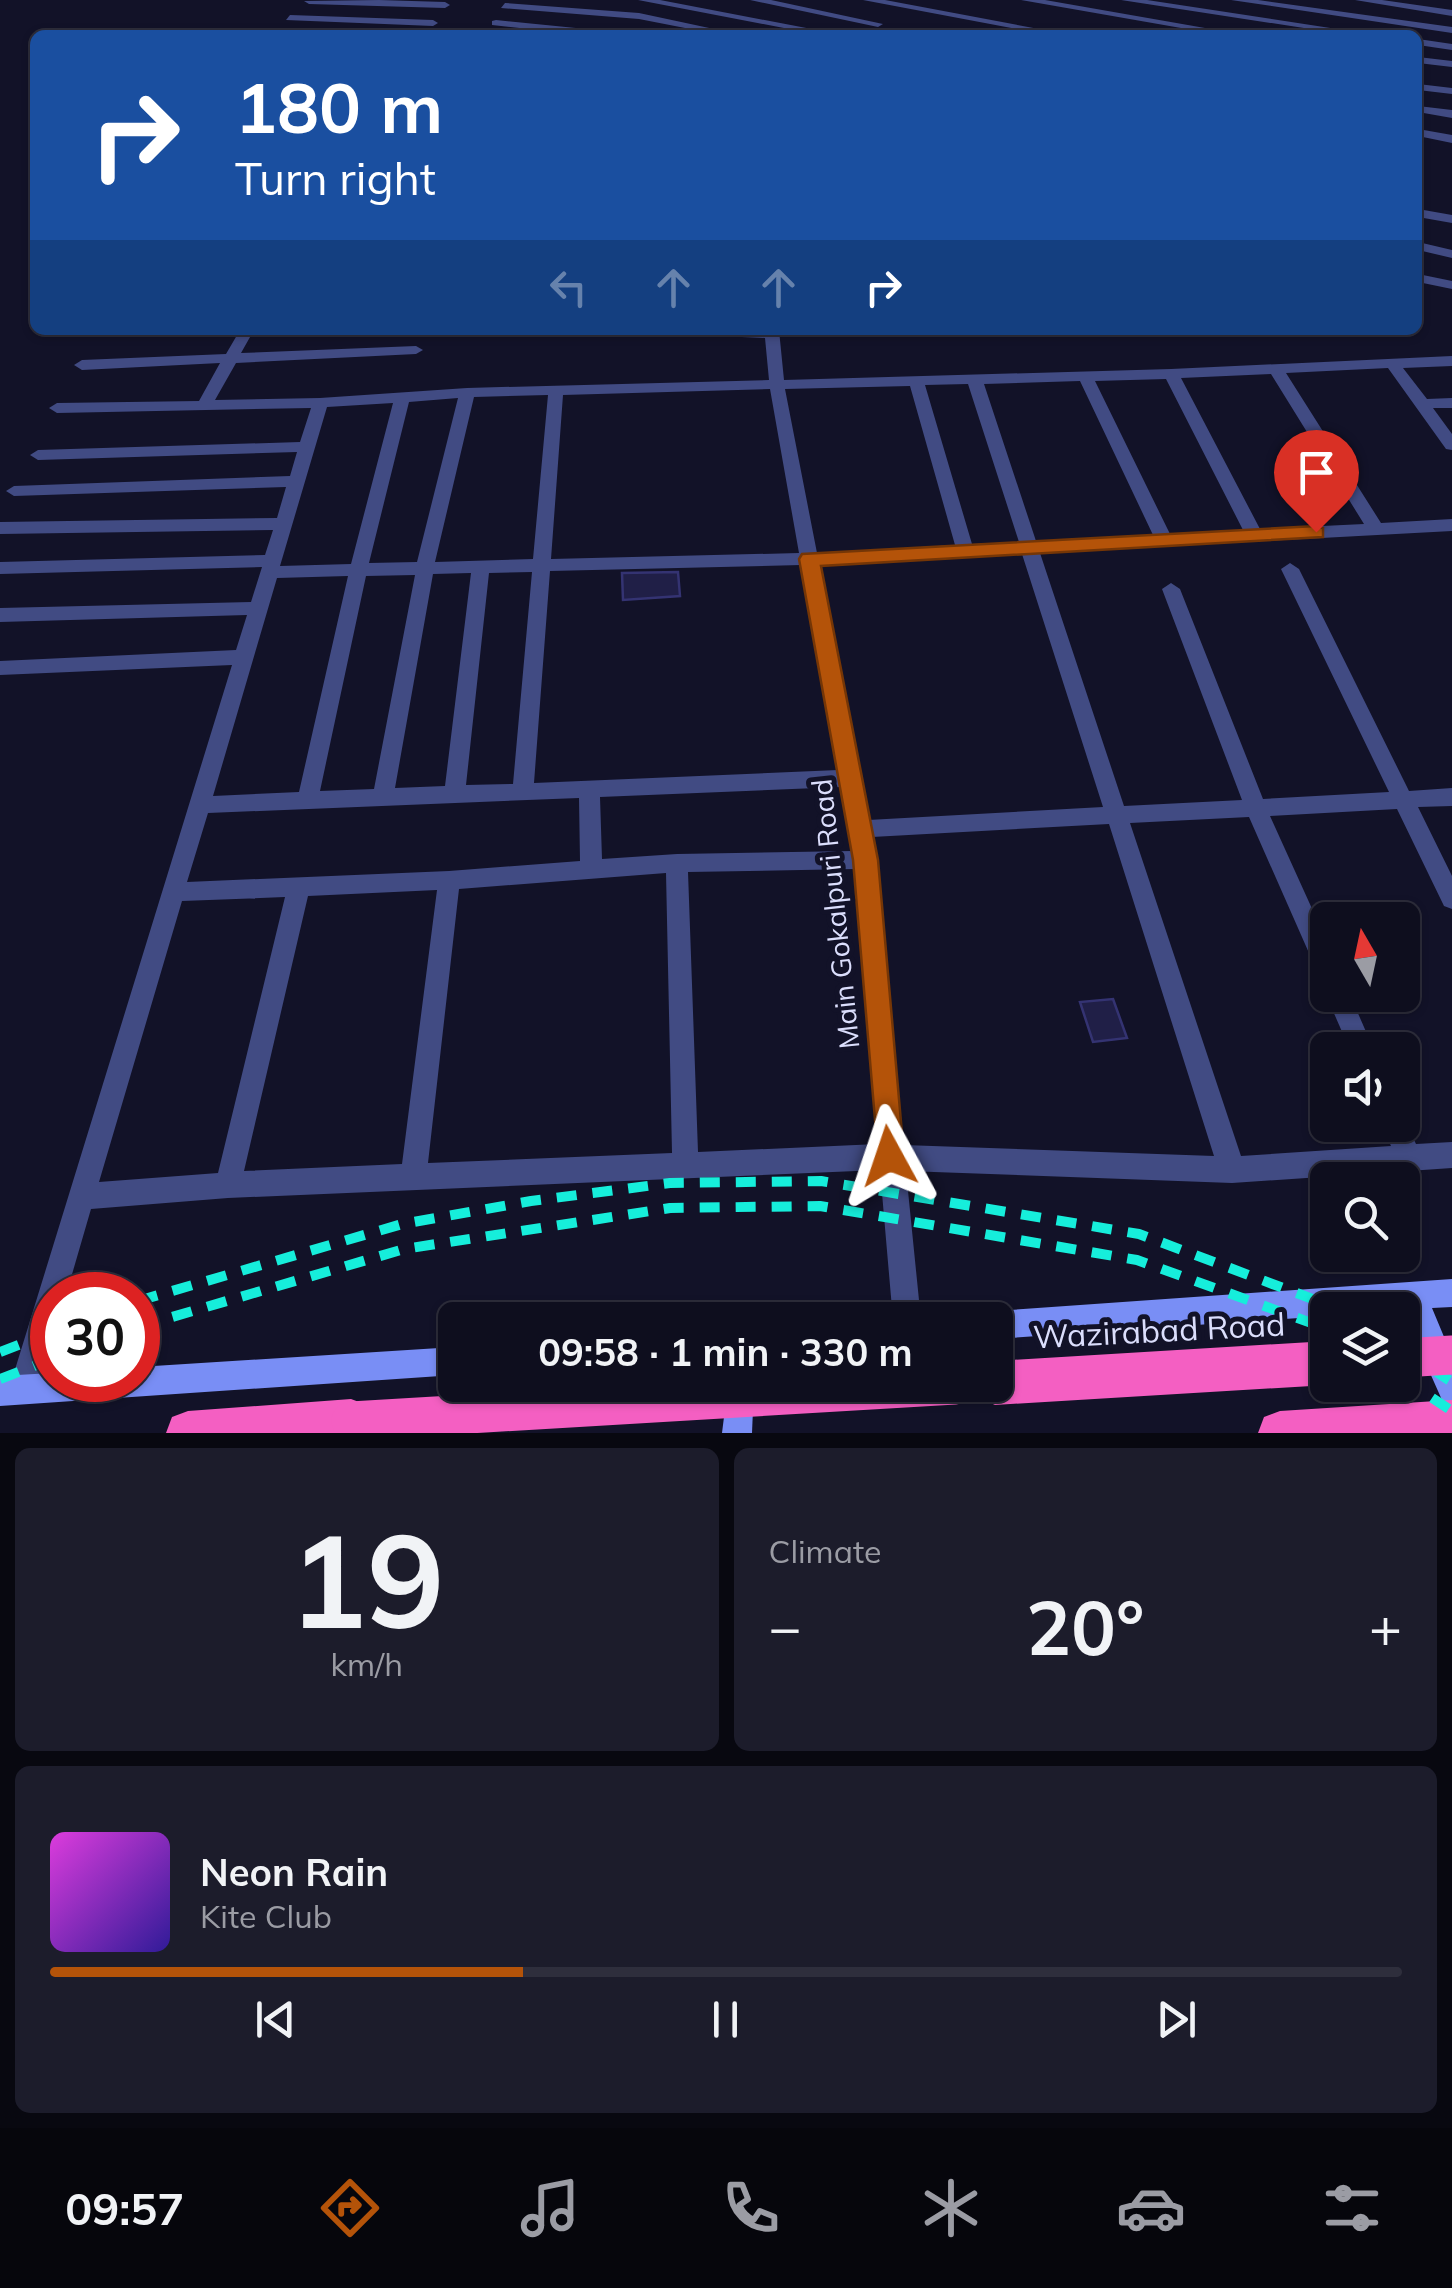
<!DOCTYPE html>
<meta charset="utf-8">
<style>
:root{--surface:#0e0e1e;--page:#1c1c2b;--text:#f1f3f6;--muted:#9b9ca4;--line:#2e2e3c;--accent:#b45309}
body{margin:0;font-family:Mulish,sans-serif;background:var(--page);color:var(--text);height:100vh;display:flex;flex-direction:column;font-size:38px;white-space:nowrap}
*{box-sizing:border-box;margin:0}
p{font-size:32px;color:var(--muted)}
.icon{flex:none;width:55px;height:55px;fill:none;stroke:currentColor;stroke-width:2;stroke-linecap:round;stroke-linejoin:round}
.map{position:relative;height:1433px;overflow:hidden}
.side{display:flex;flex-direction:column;gap:15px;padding:15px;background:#080810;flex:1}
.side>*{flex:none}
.banner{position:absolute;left:30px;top:30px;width:1392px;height:305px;border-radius:15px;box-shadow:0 2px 8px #0004,0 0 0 2px var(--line);background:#1a4fa0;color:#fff;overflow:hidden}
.needle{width:65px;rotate:351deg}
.tools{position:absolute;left:1310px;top:902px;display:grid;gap:20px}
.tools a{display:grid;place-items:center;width:110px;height:110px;border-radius:15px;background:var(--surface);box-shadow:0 2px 8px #0004,0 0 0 2px var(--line);font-size:50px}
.speed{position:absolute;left:30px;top:1272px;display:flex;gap:20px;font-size:50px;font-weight:700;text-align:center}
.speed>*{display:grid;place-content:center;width:130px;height:130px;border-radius:50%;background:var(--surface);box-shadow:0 2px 8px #0004,0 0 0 2px var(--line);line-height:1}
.speed .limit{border:15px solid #d22;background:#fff;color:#111}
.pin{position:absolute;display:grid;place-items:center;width:85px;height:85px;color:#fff;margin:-102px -42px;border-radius:50% 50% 50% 0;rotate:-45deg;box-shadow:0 0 10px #0007}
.pin .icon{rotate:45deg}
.me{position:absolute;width:110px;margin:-55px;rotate:355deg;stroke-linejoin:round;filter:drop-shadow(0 0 8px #0008)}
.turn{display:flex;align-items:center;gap:35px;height:210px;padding:0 40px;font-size:45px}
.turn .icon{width:130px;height:130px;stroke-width:2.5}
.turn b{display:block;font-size:70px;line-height:85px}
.lanes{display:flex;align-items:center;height:95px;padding:0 40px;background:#0003;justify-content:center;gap:50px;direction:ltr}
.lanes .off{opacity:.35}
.big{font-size:75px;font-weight:700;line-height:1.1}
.side .widget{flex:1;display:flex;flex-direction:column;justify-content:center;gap:15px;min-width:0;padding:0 35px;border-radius:15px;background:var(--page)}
.side .dial{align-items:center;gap:0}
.dial b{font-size:130px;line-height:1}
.song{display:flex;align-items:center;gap:30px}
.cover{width:120px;height:120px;border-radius:15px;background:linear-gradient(135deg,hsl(300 70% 55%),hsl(250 70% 35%))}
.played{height:10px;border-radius:5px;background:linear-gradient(90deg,var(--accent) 35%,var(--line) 35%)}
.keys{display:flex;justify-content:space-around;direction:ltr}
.heat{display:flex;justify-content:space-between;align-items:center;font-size:55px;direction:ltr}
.side .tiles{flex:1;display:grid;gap:15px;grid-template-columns:1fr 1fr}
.widget:last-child{grid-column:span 2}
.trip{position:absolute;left:438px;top:1302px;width:575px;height:100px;border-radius:15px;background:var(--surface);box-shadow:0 2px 8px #0004,0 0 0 2px var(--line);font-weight:700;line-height:100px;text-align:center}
.dock{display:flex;height:160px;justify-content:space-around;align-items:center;background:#06060c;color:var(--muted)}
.dock .icon{width:70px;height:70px}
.dock .current{color:var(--accent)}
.dock b{font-size:45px;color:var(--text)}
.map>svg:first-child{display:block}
.building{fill:#201f47;stroke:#343372;stroke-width:2.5}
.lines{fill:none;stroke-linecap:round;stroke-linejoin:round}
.street{fill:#414b83;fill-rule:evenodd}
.secondary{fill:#798ef5;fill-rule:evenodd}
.highway{fill:#f45fc2;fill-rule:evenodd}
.rail{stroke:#16eedb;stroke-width:10;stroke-dasharray:20 16;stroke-linecap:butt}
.highway-bridge{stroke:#f45fc2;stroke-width:39}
.route{fill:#b45309;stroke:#753606;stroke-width:2.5}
.labels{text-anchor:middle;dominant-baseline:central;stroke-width:10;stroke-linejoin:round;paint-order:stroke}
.street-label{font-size:28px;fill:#dbdefc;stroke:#121228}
.near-street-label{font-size:32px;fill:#dbdefc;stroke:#121228}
</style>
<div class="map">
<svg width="1452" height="1433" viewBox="0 0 1452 1433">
<rect width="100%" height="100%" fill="#121228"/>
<g class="building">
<polygon points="678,572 680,596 623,600 622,573"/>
<polygon points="1113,999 1127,1038 1093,1042 1080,1002"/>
</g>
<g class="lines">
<g class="street">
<polygon points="379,0 445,2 450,5 445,8 309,4 304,1"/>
<polygon points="638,0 660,0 843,35 820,35"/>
<polygon points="750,0 771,0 883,24 878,27"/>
<polygon points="863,0 885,0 1071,35 1048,35"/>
<polygon points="1021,0 1045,0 1245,35 1221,35"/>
<polygon points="1121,0 1147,0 1376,35 1349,35"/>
<polygon points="1231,0 1258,0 1452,27 1452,33"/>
<polygon points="1355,0 1382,0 1452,10 1452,16"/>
<polygon points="505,3 639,13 742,35 721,35 639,19 501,8"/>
<polygon points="290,15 433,20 438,23 433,26 286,20"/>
<polygon points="496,20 616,32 621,35 584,35 492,25 492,21"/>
<polygon points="1418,39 1452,44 1452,50 1418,45"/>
<polygon points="1418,57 1452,61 1452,67 1418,63"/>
<polygon points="1418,84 1452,88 1452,94 1418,90"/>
<polygon points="1418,106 1452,110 1452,118 1418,112"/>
<polygon points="1418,129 1452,135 1452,143 1418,136"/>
<polygon points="1418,209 1452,215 1452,223 1418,217"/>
<polygon points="1418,242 1452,250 1452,258 1418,250"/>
<polygon points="1418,274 1452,281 1452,289 1418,282"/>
<polygon points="113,330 95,335 88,331 88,330"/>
<path d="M240,330H254L241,353L416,346L423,350L416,354L236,363L215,400L320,398L467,388L769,380L765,338L675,334L668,330H779L784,380L1171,369L1452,356V366L1403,368L1427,399L1452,398V408H1433L1452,434V450L1446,449L1388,368L1286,373L1381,523L1452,519V531L1040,553L1124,806L1242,800L1162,589L1171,583L1180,589L1263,799L1389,792L1281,569L1290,563L1299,569L1409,791L1452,788V806L1418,807L1452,876V909L1444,906L1397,809L1270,816L1328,944V981L1320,978L1249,817L1130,823L1241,1156L1391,1146L1382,1125H1402V1115L1416,1144L1452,1142V1168L1232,1183L906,1171L921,1320H893L880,1170L228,1198L91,1209L66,1295H52C52,1332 49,1364 34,1399L24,1404L14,1399L9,1389L232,665L0,675V661L236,650L247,615L0,622V608L251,602L262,567L0,574V562L265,555L273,530L0,534V522L277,518L286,487L14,496L6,491L14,486L290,476L297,452L38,460L30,455L38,450L300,442L311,408L57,413L49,408L57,403L199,401L220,363L82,370L74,365L82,360L226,354ZM1271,374L1364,524L1260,529L1181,378ZM1166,379L1243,530L1170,534L1095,381ZM1080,381L1153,535L1036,541L984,384ZM968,384L1019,542L972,544L925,385ZM910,386L955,545L817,553L785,389ZM770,389L799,553L551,559L563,395ZM548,395L533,559L435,562L474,397ZM458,398L417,562L369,563L409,402ZM393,403L351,564L280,566L327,407ZM1022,554L1103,807L868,820L819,565ZM801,565L838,770L534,783L550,571ZM532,572L513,784L466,785L489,573ZM471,573L445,786L395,788L433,574ZM415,575L374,789L320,791L366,576ZM348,576L299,792L213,796L277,578ZM841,787L852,851L677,854L602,859L600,797ZM579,798L580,861L449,871L187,882L208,813ZM1109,824L1214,1156L904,1145L872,837ZM855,869L878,1144L698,1152L688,872ZM666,873L672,1153L428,1163L459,889ZM437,890L402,1164L244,1171L308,896ZM285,897L218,1173L99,1182L182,901Z"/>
<polygon points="1328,992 1328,995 1350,995 1374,1050 1350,1050 1326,995"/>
</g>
<g class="secondary">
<polygon points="1452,1279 1452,1307 1432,1308 1452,1356 1452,1405 1442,1400 1402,1310 1328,1310 1328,1316 995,1339 995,1320 983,1320 985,1315 995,1311"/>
<polygon points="455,1347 455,1375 0,1406 0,1376 52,1373 52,1380 138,1380 138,1367"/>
<polygon points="728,1385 754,1385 752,1433 722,1433"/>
</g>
<g class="highway">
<polygon points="1328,1341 1328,1385 995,1405 980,1398 974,1385 995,1385 995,1361"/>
<polygon points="351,1399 367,1405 373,1421 368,1433 166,1433 172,1417 188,1411"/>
<polygon points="1452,1400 1452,1433 1258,1433 1264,1417 1280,1411"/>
</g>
<g class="rail">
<polyline points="138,1301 402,1224 531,1201 670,1183 821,1181 1139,1234 1342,1310"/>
<polyline points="138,1327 404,1249 670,1208 820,1206 1137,1260 1328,1329"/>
<polyline points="1402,1350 1452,1382"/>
<polyline points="0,1352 52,1332"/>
<polyline points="1402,1378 1452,1411"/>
<polyline points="0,1379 52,1359"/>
</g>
<g class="highway-bridge">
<polyline points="1402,1358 1452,1355"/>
<polyline points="351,1421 955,1385"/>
</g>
</g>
<polygon class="route" points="1316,526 1323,528 1323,537 821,566 878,860 904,1156 900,1167 889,1171 879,1167 853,860 799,559 802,554"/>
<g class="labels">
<g class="street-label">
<text transform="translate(835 914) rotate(-96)">Main Gokalpuri Road</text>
</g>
<g class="near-street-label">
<text transform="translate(1159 1330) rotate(-3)">Wazirabad Road</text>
</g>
</g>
</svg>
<div class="tools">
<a><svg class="needle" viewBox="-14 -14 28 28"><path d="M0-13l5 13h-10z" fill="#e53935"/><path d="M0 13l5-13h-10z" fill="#9b9ca4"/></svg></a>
<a><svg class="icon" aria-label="sound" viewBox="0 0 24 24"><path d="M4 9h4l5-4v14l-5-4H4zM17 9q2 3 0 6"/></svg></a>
<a><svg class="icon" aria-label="search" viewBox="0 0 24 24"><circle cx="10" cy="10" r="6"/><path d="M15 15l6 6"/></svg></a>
<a><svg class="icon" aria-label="layers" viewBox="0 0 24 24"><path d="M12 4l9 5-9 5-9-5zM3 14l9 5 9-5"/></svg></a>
</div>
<div class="speed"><div class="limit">30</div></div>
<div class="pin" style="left:1316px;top:532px;background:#d93025"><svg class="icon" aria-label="arrive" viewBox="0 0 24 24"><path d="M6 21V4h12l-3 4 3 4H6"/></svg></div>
<svg class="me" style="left:889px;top:1156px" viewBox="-20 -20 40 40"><path d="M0-17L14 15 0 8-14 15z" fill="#b45309" stroke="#fff" stroke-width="4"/></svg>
<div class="trip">09:58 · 1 min · 330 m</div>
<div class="banner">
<div class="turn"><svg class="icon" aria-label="right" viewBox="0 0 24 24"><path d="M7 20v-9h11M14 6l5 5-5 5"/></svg><div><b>180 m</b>Turn right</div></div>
<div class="lanes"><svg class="icon off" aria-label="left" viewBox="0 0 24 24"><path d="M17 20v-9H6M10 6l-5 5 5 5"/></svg><svg class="icon off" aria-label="ahead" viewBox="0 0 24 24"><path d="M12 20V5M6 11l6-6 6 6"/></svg><svg class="icon off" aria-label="ahead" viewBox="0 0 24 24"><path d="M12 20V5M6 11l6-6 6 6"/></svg><svg class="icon" aria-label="right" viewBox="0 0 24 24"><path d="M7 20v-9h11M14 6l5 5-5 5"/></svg></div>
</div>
</div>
<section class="side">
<div class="tiles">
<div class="widget dial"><b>19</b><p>km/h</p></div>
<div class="widget"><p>Climate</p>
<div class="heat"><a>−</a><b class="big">20°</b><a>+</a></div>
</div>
<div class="widget">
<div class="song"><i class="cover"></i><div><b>Neon Rain</b><p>Kite Club</p></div></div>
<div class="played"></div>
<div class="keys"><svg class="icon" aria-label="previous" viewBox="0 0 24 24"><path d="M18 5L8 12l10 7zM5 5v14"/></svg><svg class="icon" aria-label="pause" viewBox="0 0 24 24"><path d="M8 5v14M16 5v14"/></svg><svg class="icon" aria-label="next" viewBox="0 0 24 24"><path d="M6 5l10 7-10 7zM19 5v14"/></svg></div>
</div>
</div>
</section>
<nav class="dock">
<b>09:57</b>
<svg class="icon current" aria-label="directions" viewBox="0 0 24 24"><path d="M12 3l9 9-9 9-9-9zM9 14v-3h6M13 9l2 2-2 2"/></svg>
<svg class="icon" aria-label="music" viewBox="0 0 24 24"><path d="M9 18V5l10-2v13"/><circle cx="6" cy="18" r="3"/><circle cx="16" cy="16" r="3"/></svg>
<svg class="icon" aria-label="phone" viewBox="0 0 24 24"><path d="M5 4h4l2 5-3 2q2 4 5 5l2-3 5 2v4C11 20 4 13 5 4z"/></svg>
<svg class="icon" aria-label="climate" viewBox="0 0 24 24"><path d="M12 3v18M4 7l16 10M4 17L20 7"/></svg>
<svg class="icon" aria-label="car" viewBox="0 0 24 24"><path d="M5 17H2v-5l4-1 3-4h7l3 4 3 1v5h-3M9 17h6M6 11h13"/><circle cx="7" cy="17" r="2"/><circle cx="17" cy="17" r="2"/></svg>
<svg class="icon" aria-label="filters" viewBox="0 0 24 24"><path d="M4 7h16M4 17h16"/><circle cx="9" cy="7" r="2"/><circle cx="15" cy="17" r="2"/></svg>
</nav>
